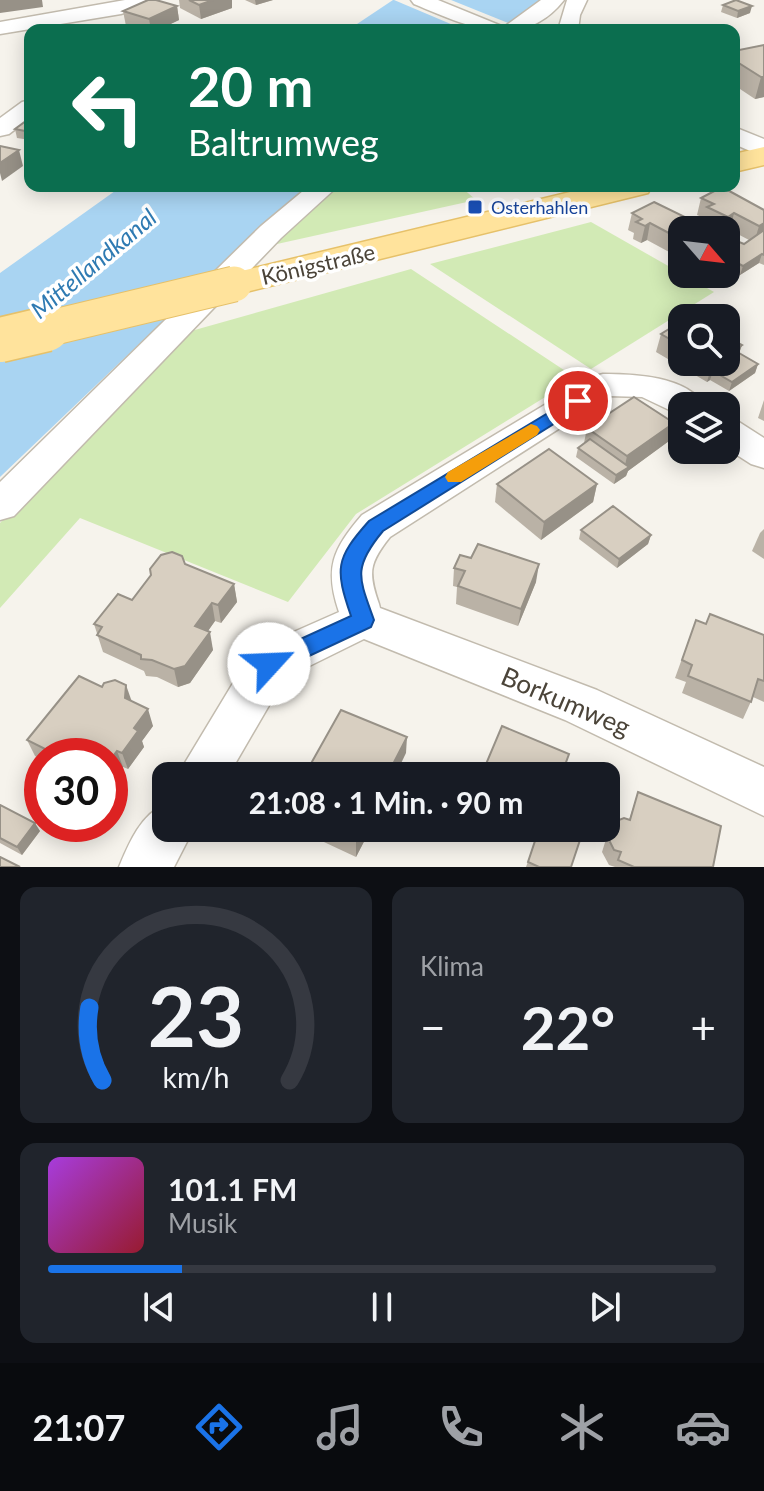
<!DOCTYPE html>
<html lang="de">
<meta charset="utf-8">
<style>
:root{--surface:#171b24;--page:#20242c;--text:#f1f3f6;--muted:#9ea1a6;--line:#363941;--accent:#1a73e8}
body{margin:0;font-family:Lato,sans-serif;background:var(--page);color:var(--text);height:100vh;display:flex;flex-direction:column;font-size:30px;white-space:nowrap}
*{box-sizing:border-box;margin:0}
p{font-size:26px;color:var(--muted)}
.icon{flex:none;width:44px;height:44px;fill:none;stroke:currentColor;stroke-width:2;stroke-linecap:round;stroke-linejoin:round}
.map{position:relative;height:867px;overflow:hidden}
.side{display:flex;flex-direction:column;gap:20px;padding:20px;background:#0d0f14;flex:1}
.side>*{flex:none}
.top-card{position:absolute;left:24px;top:24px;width:716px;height:168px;border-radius:16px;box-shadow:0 4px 20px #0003;background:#0b6e4f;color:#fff;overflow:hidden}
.needle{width:52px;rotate:118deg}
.fabs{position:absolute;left:668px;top:216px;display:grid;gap:16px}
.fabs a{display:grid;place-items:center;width:72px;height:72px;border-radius:16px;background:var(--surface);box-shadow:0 4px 20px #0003;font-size:40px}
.speed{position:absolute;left:24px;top:738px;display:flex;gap:16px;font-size:40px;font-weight:700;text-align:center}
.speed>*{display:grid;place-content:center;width:104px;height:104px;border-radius:50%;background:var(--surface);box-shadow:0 4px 20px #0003;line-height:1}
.speed .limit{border:12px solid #d22;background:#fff;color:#111}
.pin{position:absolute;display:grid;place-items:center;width:68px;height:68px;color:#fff;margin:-34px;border:4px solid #fff;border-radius:50%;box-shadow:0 2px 8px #0007}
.me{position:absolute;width:88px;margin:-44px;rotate:65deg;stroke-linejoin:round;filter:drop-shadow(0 0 6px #0008)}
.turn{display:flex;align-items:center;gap:28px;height:168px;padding:0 32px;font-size:36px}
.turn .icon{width:104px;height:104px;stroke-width:2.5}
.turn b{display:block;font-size:56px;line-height:68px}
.big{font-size:60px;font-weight:700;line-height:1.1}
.side .widget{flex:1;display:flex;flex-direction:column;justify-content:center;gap:12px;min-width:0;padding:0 28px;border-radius:16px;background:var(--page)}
.side .dial{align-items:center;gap:0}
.dial svg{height:208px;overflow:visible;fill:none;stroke:var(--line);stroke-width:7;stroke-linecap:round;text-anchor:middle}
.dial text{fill:var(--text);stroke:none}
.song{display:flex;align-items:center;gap:24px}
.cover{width:96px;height:96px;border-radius:12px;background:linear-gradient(135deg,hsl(280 70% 55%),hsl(350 70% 35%))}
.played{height:8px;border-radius:4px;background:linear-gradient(90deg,var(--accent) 20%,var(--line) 20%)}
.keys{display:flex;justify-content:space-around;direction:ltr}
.heat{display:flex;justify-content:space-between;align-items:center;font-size:44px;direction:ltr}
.side .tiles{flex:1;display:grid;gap:20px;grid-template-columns:1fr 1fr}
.widget:last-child{grid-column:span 2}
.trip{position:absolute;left:152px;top:762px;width:468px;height:80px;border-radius:16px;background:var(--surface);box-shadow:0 4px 20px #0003;font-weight:700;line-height:80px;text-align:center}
.tab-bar{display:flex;height:128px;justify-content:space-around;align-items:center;background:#090b0e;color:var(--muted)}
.tab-bar .icon{width:56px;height:56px}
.tab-bar .current{color:var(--accent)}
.tab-bar b{font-size:36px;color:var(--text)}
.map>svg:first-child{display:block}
.green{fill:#d2eab5}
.water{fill:#a9d4f2}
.pier{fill:#f6f3ec}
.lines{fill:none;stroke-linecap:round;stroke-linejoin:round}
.minor-casing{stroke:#c2bbae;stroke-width:3}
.major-casing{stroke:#e6c16a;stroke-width:3}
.minor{fill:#fff;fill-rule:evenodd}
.major{fill:#ffe39c;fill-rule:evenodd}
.major-bridge-far1-casing{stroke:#e6c16a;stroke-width:37;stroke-linecap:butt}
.major-bridge-casing{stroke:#e6c16a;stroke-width:47;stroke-linecap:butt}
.major-bridge-far1{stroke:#ffe39c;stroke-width:35}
.major-bridge{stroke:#ffe39c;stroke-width:44}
.wall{fill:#bab2a6}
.shaded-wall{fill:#979187}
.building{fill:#d8cfc1;stroke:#979187;stroke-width:2}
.route{fill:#1a73e8;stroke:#114b97;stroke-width:2}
.slow{fill:#f59e0b}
.transit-dot{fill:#1a4fb4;stroke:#fff;stroke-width:3}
.labels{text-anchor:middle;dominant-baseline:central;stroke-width:7;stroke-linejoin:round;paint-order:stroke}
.far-transit-label{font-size:18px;fill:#164399;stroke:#fff;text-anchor:start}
.street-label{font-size:22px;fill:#4b4439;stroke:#fff}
.water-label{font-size:24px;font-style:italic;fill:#2e7ab2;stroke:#fff}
.near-street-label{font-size:26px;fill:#4b4439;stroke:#fff}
</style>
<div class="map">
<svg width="764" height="867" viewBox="0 0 764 867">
<rect width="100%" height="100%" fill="#f6f3ec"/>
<g class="green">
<polygon points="339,186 460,186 476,200 268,246"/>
<polygon points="591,222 714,292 591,369 430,264"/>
<polygon points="411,269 576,378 356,514 288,602 80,518 0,608 0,523 177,335"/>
</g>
<g class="water">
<polygon points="393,0 542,0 501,30 348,30"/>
<polygon points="122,186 310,186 249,239 0,477 0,273"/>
</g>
<polygon class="pier" points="394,0 451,0 513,25 507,30 465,30"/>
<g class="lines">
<defs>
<g id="minor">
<polygon points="125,0 155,0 152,4 121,14 0,34 0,22"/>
<path d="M411,0H438L504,27L541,0H564C521,54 465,25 414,4Z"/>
<polygon points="567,0 587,0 580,15 578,30 558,30"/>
<polygon points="30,100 30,118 9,134 0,136 0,118 22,102"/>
<polygon points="734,127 764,139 764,157 734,144"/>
<polygon points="309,186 338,186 281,238 14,516 0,520 0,482 261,226"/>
<path d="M603,374C635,374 687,376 705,406H682V416L642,397L610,396L390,537C369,563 368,573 379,604L380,608L597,690L764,767V816L565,720L364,639L285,678L228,776H177L253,650L339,612C324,568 333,549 362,515L591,377Z"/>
<polygon points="726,419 739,422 764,438 764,468 751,464 726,448"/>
<path d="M166,804V828H194L174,867H119C129,843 141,814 166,804Z"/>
</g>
<g id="major">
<polygon points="764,147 764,165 734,172 734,154"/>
<polygon points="595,186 652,186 648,193 234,295 221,292 215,284 221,276"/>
</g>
</defs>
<use href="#minor" class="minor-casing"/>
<use href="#major" class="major-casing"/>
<use href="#minor" class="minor"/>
<use href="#major" class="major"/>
<defs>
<polyline id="major-bridge-far1" points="38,331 234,284"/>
<polyline id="major-bridge" points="0,340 47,329"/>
</defs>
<use href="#major-bridge-far1" class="major-bridge-far1-casing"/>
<use href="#major-bridge" class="major-bridge-casing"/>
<use href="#major-bridge-far1" class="major-bridge-far1"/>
<use href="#major-bridge" class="major-bridge"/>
</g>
<g class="wall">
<polygon points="179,0 232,0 232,8 201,19 180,8"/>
<polygon points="245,0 273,0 256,5"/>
<polygon points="723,5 750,13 737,18 721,12"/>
<polygon points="177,6 179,20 158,30 140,30 126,26 123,11"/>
<polygon points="764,45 764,97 755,99 734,85 734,51"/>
<polygon points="30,118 30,140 17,138 15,129"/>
<polygon points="701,198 764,210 764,265 759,263 740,275 726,267 726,247 744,244 749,240 730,230 726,233 726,230 714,230 703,224 704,218 697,215"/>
<polygon points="632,213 685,217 682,230 682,259 647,240 641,243 633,239 634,233 628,230"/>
<polygon points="682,321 682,362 726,362 742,345 739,353 758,364 755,373 729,391 710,380 707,382 656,352 661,334"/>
<polygon points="764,400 764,421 758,418"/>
<polygon points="674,423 669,441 628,471 626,476 614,484 576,457 578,448 584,443 587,428"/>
<polygon points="497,484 597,484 593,502 541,540 495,502"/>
<polygon points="764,529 764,559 752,551 760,533"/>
<polygon points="581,530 651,535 648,544 617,568 579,539"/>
<polygon points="185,564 234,584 237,602 221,623 215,621 207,632 213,650 190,683 178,687 157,677 146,676 144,671 103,652 94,624"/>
<polygon points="454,568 536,582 518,626 456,604 457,587 453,586"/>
<polygon points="696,620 706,624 764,635 764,702 753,697 743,719 682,693 686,682 675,678"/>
<polygon points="132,701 153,726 142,741 144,747 128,769 123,767 110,786 110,756 42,756 42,760 35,756 27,740"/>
<polygon points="638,792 713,867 615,867 609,865 602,852 611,823 629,820"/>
<polygon points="0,805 40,831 22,855 0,843"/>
<polygon points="294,828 371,828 356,857"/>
<polygon points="510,828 584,828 571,867 526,867 536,839"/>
</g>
<g class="shaded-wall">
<polygon points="0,0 42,0 43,7 0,13"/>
<polygon points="213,0 232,0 232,8 201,19 199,5"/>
<polygon points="255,0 273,0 256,5"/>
<polygon points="177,6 179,20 158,30 151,30 149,19"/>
<polygon points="752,6 750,13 737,18 738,11"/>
<polygon points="761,77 764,77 764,97 755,99"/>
<polygon points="19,150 23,166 2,181 0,173 0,163"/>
<polygon points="485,186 501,186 484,190"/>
<polygon points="734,213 730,230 726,233 726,230 724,230 728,217"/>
<polygon points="650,223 647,240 641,243 645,226"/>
<polygon points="764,223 764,237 754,243 759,226"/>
<polygon points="762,254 759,263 740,275 743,266"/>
<polygon points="742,345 736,362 713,371 710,380 707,382 712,364 716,362 726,362 726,355"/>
<polygon points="758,364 755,373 729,391 732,382"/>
<polygon points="674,423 669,441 628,471 626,476 614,484 616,475 624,470 627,456"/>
<polygon points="597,484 593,502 541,540 544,522"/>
<polygon points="651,535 648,544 617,568 619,559"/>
<polygon points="539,564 536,582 518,626 521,609"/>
<polygon points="234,584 237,602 221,623 218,605"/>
<polygon points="212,603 215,621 199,644 195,626"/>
<polygon points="210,632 213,650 190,683 178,687 174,669"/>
<polygon points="126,685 132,702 125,698"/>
<polygon points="148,709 153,726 142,741 144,747 128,769 122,753 134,728"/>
<polygon points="407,737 406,753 395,776 391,768"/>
<polygon points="117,751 123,767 110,786 110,760"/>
<polygon points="35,823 40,831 22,855 17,847"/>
<polygon points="362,828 371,828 356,857 356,841"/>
</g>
<g class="building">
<polygon points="148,0 156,0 177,6 149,19 123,11"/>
<polygon points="189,0 213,0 199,5"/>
<polygon points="736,0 752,6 738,11 723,5"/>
<polygon points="764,45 764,77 761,77 734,60 734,51"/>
<polygon points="30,118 30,132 15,129"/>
<polygon points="0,146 19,150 0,163"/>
<polygon points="722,187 764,210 764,223 759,226 734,213 728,217 707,207 714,204 701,198"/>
<polygon points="654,202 685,217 677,222 694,230 682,230 682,240 650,223 645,226 636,222 642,219 632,213"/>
<polygon points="764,230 764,255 762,254 743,266 726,257 726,247 737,241 744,244"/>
<polygon points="682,321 682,346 661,334"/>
<polygon points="726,336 742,345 726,355"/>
<polygon points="739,353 758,364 732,382 713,371"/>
<polygon points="634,397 674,423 627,456 587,428"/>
<polygon points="590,439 629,467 616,475 578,448"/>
<polygon points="549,449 597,484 544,522 497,484"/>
<polygon points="613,506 651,535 619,559 581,530"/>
<polygon points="478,544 539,564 521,609 458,586 465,571 454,568 460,555 471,558"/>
<polygon points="172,552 182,556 185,564 234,584 218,605 212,603 195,626 210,632 185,666 174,669 152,660 141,659 141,655 97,635 102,627 94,624 118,594 132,600 151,575 150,569 161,555"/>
<polygon points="710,614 764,635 764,681 758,679 751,702 688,676 692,665 682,660 696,620 706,624"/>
<polygon points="79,676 102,687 104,683 115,680 126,685 125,698 148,709 134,728 138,731 122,753 117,751 110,760 110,756 59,756 27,740"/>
<polygon points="341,710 407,737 391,768 401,772 399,776 304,776"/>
<polygon points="502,726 569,754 561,776 481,776"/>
<polygon points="638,792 721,826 713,867 634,867 618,860 621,852 614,850 607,836 611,823 624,818 630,820"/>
<polygon points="0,805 35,823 17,847 0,838"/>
<polygon points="326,828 362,828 356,841"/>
<polygon points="544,828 584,828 571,867 539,867 528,862 538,832 542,833"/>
<polygon points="0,857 20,867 0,867"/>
</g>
<path class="route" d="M578,395L587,401L584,405L383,531C352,568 359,578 374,620L371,627L277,671L269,674L261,671L258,664L261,657L351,616C335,569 335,559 369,521Z"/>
<polygon class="slow" points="531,424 537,426 540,430 537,435 461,482 448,482 445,477 448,472"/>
<rect class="transit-dot" x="467" y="199" width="16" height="16" rx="4"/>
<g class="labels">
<g class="far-transit-label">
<text x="491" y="207">Osterhahlen</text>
</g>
<g class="street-label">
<text transform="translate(318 264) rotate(-13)">Königstraße</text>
</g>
<g class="water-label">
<text transform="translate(93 263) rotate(-40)">Mittellandkanal</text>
</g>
<g class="near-street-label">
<text transform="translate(566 701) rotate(23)">Borkumweg</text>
</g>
</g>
</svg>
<div class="fabs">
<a><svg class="needle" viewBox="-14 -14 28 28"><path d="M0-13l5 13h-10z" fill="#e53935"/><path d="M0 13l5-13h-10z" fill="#9ea1a6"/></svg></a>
<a><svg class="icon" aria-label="search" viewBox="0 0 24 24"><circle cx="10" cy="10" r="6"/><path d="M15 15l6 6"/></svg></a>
<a><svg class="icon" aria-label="layers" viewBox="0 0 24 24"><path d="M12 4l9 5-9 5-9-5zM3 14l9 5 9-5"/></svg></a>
</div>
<div class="speed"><div class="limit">30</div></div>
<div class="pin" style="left:578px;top:401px;background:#d93025"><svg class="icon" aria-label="arrive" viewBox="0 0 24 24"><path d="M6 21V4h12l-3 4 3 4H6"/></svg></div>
<svg class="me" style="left:269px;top:664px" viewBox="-20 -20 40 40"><circle r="19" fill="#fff"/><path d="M0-13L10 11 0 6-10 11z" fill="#1a73e8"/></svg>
<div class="trip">21:08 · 1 Min. · 90 m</div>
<div class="top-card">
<div class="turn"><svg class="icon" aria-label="left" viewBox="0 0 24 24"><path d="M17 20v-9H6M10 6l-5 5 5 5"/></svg><div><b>20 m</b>Baltrumweg</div></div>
</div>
</div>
<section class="side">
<div class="tiles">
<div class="widget dial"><svg viewBox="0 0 100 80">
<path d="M14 69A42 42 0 1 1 86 69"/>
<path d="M14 69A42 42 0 0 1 9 41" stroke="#1a73e8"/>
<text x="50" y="56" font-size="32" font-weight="700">23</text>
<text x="50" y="72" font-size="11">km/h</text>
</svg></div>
<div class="widget"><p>Klima</p>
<div class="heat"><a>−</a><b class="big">22°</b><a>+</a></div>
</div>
<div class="widget">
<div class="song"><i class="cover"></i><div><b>101.1 FM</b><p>Musik</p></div></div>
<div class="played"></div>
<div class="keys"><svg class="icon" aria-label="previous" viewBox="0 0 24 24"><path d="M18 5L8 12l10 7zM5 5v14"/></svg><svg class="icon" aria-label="pause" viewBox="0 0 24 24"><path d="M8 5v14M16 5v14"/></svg><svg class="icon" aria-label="next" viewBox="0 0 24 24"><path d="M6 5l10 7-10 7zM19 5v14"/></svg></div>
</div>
</div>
</section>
<nav class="tab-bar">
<b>21:07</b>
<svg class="icon current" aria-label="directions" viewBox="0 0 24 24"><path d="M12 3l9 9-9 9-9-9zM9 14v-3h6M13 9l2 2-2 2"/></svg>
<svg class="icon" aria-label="music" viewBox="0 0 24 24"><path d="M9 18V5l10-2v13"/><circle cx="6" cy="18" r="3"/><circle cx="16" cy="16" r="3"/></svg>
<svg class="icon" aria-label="phone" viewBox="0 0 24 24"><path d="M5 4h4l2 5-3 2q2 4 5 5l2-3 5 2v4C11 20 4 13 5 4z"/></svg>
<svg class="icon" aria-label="climate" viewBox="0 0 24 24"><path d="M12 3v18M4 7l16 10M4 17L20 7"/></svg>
<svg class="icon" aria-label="car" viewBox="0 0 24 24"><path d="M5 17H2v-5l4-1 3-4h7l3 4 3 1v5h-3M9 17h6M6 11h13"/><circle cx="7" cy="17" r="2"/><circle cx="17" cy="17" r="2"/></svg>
</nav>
